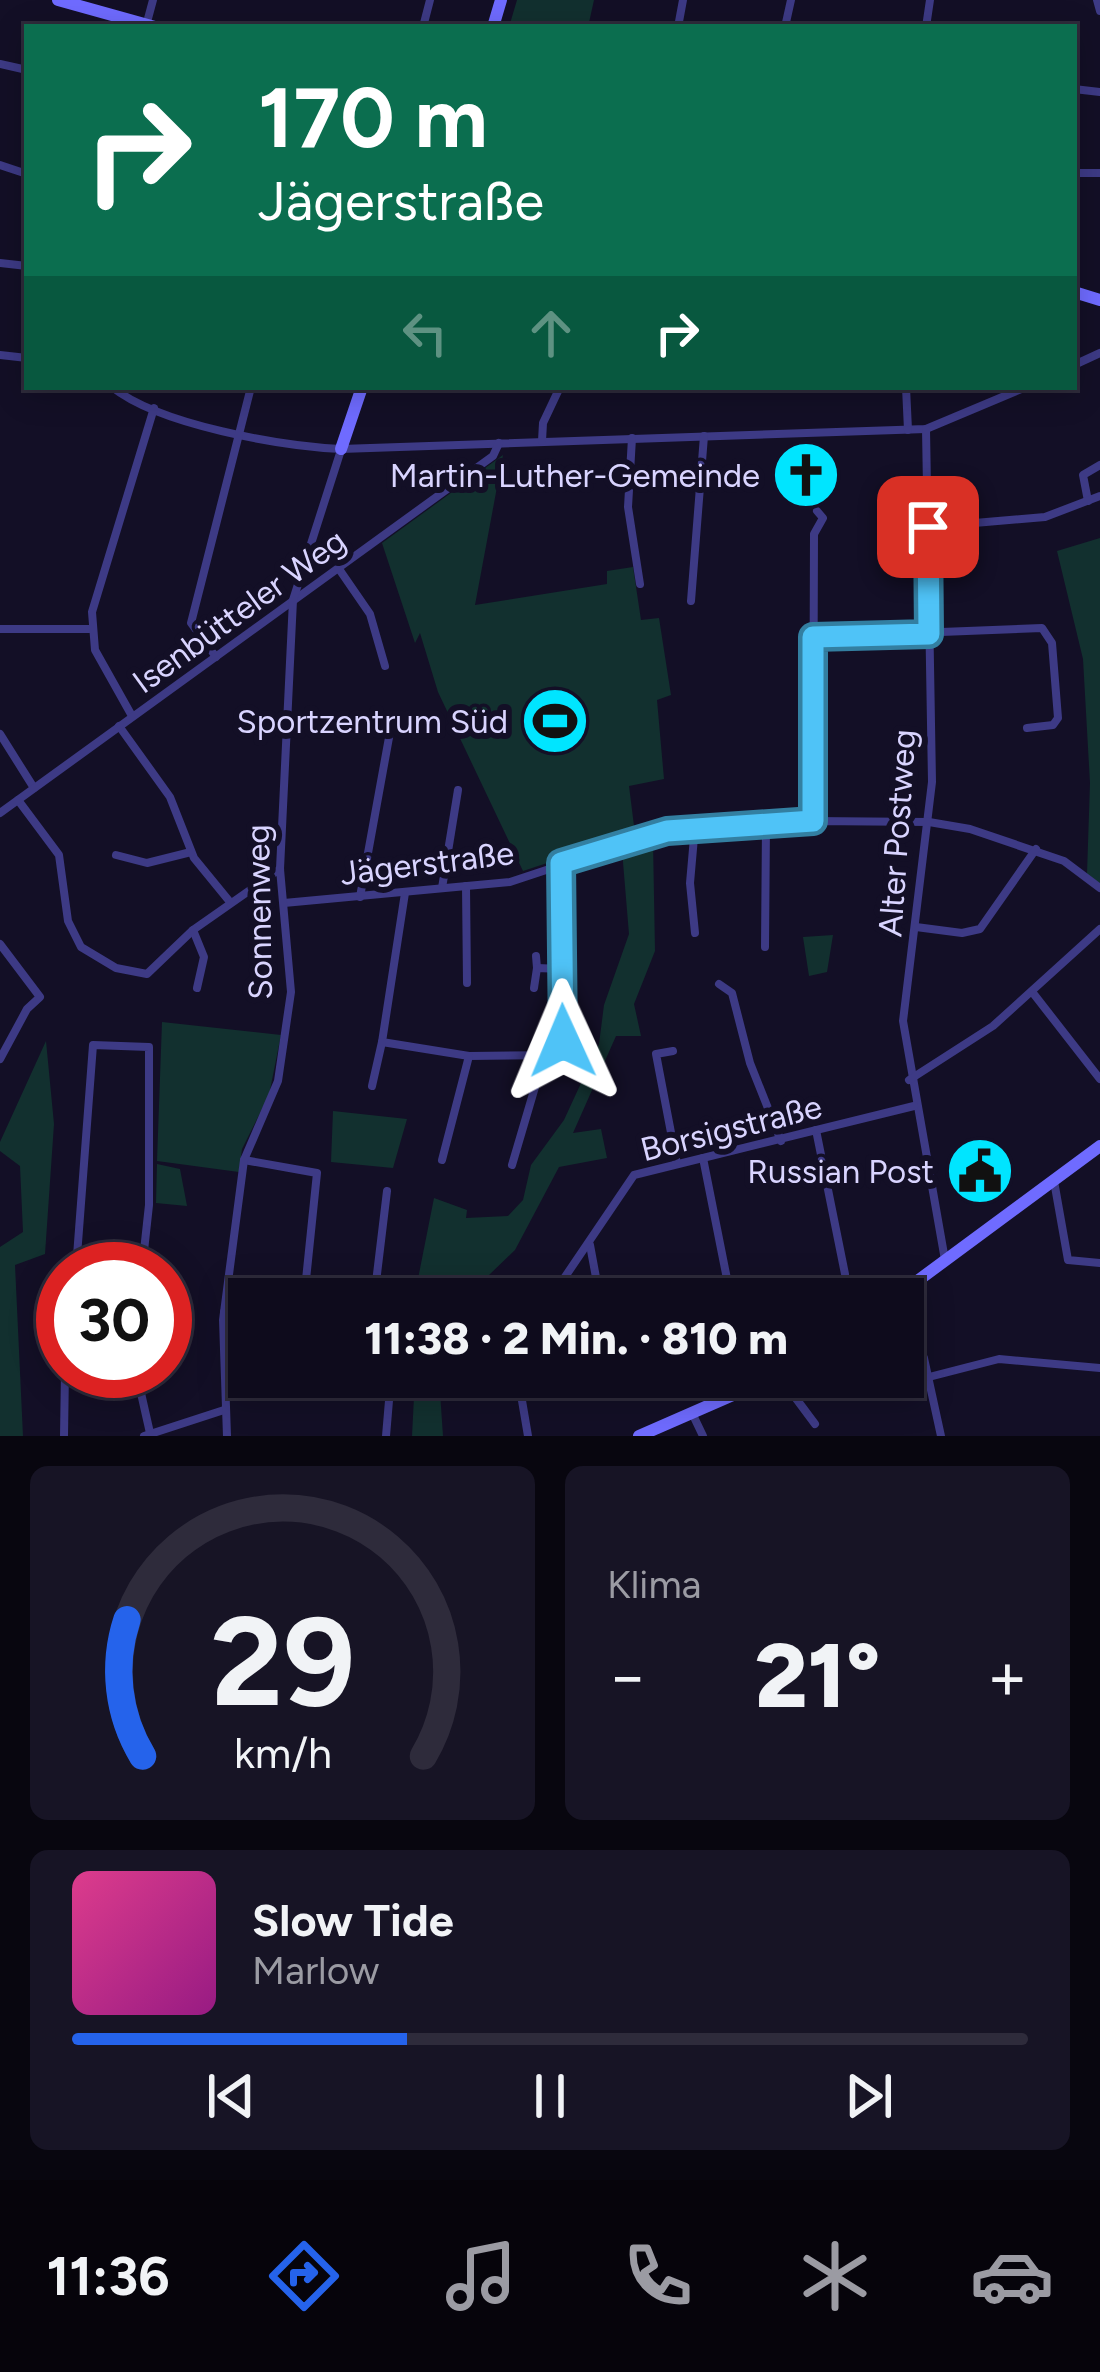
<!DOCTYPE html>
<html lang="de">
<meta charset="utf-8">
<style>
:root{--surface:#0e0b1c;--page:#171425;--text:#f1f3f6;--muted:#9b9ba3;--line:#2e2b3b;--accent:#2563eb}
body{margin:0;font-family:Figtree,sans-serif;background:var(--page);color:var(--text);height:100vh;display:flex;flex-direction:column;font-size:45px;white-space:nowrap}
*{box-sizing:border-box;margin:0}
p{font-size:39px;color:var(--muted)}
.icon{flex:none;width:66px;height:66px;fill:none;stroke:currentColor;stroke-width:2;stroke-linecap:round;stroke-linejoin:round}
.map{position:relative;height:1436px;overflow:hidden}
.details{display:flex;flex-direction:column;gap:30px;padding:30px;background:#08060f;flex:1}
.details>*{flex:none}
.banner{position:absolute;left:24px;top:24px;width:1053px;height:366px;border-radius:0px;box-shadow:0 6px 30px #0003,0 0 0 3px var(--line);background:#0b6e4f;color:#fff;overflow:hidden}
.speed{position:absolute;left:36px;top:1242px;display:flex;gap:24px;font-size:60px;font-weight:700;text-align:center}
.speed>*{display:grid;place-content:center;width:156px;height:156px;border-radius:50%;background:var(--surface);box-shadow:0 6px 30px #0003,0 0 0 3px var(--line);line-height:1}
.speed .limit{border:18px solid #d22;background:#fff;color:#111}
.pin{position:absolute;display:grid;place-items:center;width:102px;height:102px;color:#fff;margin:-51px;border-radius:24px;box-shadow:0 6px 18px #0006}
.me{position:absolute;width:132px;margin:-66px;rotate:359deg;stroke-linejoin:round;filter:drop-shadow(0 0 9px #0008)}
.turn{display:flex;align-items:center;gap:42px;height:252px;padding:0 36px;font-size:54px}
.turn .icon{width:156px;height:156px;stroke-width:2.5}
.turn b{display:block;font-size:84px;line-height:102px}
.lanes{display:flex;align-items:center;height:114px;padding:0 36px;background:#0003;justify-content:center;gap:60px;direction:ltr}
.lanes .off{opacity:.35}
.big{font-size:90px;font-weight:800;line-height:1.1}
.details .card{flex:1;display:flex;flex-direction:column;justify-content:center;gap:18px;min-width:0;padding:0 42px;border-radius:18px;background:var(--page)}
.details .dial{align-items:center;gap:0}
.dial svg{height:312px;overflow:visible;fill:none;stroke:var(--line);stroke-width:7;stroke-linecap:round;text-anchor:middle}
.dial text{fill:var(--text);stroke:none}
.song{display:flex;align-items:center;gap:36px}
.cover{width:144px;height:144px;border-radius:18px;background:linear-gradient(135deg,hsl(330 70% 55%),hsl(310 70% 35%))}
.played{height:12px;border-radius:6px;background:linear-gradient(90deg,var(--accent) 35%,var(--line) 35%)}
.keys{display:flex;justify-content:space-around;direction:ltr}
.heat{display:flex;justify-content:space-between;align-items:center;font-size:66px;direction:ltr}
.details .tiles{flex:1;display:grid;gap:30px;grid-template-columns:1fr 1fr}
.card:last-child{grid-column:span 2}
.trip{position:absolute;left:228px;top:1278px;width:696px;height:120px;border-radius:0px;background:var(--surface);box-shadow:0 6px 30px #0003,0 0 0 3px var(--line);font-weight:800;line-height:120px;text-align:center}
.tabs{display:flex;height:192px;justify-content:space-around;align-items:center;background:#06040b;color:var(--muted)}
.tabs .icon{width:84px;height:84px}
.tabs .active{color:var(--accent)}
.tabs b{font-size:54px;color:var(--text)}
.map>svg:first-child{display:block}
.green{fill:#12302f}
.lines{fill:none;stroke-linecap:round;stroke-linejoin:round}
.street{stroke:#3d3a85;stroke-width:8}
.secondary{stroke:#6f6bff;stroke-width:12}
.route-casing{stroke:#337fa1;stroke-width:30}
.route{stroke:#4fc3f7;stroke-width:21}
.labels{text-anchor:middle;dominant-baseline:central;stroke-width:12;stroke-linejoin:round;paint-order:stroke}
.poi-label{font-size:33px;fill:#d9d4ff;stroke:#130f26;text-anchor:end}
.street-label{font-size:33px;fill:#d9d4ff;stroke:#130f26}
</style>
<div class="map">
<svg width="1100" height="1436" viewBox="0 0 1100 1436">
<rect width="100%" height="100%" fill="#130f26"/>
<g class="green">
<polygon points="517,0 594,0 588,27 509,27"/>
<polygon points="503,455 475,605 607,584 607,571 633,567 641,620 659,618 671,695 657,700 664,779 629,786 635,834 523,871 438,692 420,633 415,643 382,543"/>
<polygon points="1100,538 1100,884 1087,874 1090,783 1083,659 1057,551"/>
<polygon points="653,841 655,951 634,1004 641,1036 616,1036 573,1133 601,1129 607,1158 559,1167 515,1250 464,1299 414,1299 434,1198 467,1210 466,1218 508,1216 523,1200 531,1165 564,1120 599,1044 604,1005 629,934 622,850"/>
<polygon points="833,935 827,972 809,976 803,937"/>
<polygon points="162,1022 281,1035 269,1095 242,1149 239,1172 157,1161"/>
<polygon points="46,1041 54,1124 45,1254 15,1265 23,1436 0,1436 0,1247 23,1232 20,1166 0,1151 0,1142"/>
<polygon points="333,1111 407,1119 393,1168 331,1162"/>
<polygon points="157,1164 180,1169 187,1206 156,1203"/>
<polygon points="415,1377 439,1377 443,1436 412,1436"/>
</g>
<g class="lines">
<g class="street">
<polyline points="1097,0 1100,11"/>
<polyline points="146,26 153,0"/>
<polyline points="423,27 430,0"/>
<polyline points="678,27 683,0"/>
<polyline points="785,27 791,0"/>
<polyline points="926,27 930,0"/>
<polyline points="0,64 27,70"/>
<polyline points="1074,89 1100,92"/>
<polyline points="0,165 27,174"/>
<polyline points="1074,173 1100,173"/>
<polyline points="0,263 27,266"/>
<polyline points="0,355 27,358"/>
<polyline points="1074,365 1100,353"/>
<path d="M112,387C159,425 281,446 341,449L926,429L1026,387"/>
<polyline points="906,387 908,430"/>
<polyline points="926,429 932,782 903,1021 945,1260"/>
<polyline points="632,438 628,507 640,584"/>
<polyline points="542,441 543,423 560,387"/>
<polyline points="1088,501 1083,475 1100,465"/>
<polyline points="928,527 1045,517 1100,496"/>
<polyline points="339,569 370,614 385,666"/>
<polyline points="691,601 704,436"/>
<polyline points="0,629 91,629"/>
<polyline points="813,637 1042,628 1052,643 1058,718 1053,725 1027,728"/>
<polyline points="216,657 191,623 251,387"/>
<polyline points="132,716 95,650 92,612 154,408"/>
<polyline points="119,726 170,797 194,858 230,902"/>
<polyline points="0,734 34,788"/>
<polyline points="18,800 59,855 68,921 81,947 116,968 147,974 193,930 280,869"/>
<polyline points="0,813 493,456 499,443"/>
<polyline points="813,821 814,534 823,518 817,511"/>
<polyline points="695,826 690,883 695,933"/>
<polyline points="116,855 147,863 191,852"/>
<polyline points="466,886 467,983"/>
<polyline points="442,888 458,790"/>
<polyline points="405,893 382,1042 469,1056 562,1055 561,863"/>
<polyline points="360,897 390,732"/>
<polyline points="284,903 510,882 661,832 813,821 929,822 970,829 1064,861 1100,888"/>
<polyline points="916,927 962,933 980,929 1036,849"/>
<polyline points="193,930 204,957 197,988"/>
<polyline points="0,944 40,997 27,1009 0,1059"/>
<polyline points="765,947 766,824"/>
<polyline points="536,956 537,968"/>
<polyline points="719,984 732,993 750,1063 781,1141"/>
<polyline points="534,988 537,968 562,969"/>
<polyline points="1033,993 1100,1079"/>
<polyline points="673,1051 656,1054 677,1164"/>
<polyline points="909,1080 993,1026 1100,929"/>
<polyline points="372,1086 382,1042"/>
<polyline points="816,1130 845,1274"/>
<polyline points="703,1158 731,1299"/>
<polyline points="244,1160 317,1173 304,1299"/>
<polyline points="442,1160 469,1056"/>
<polyline points="512,1165 535,1087 538,1056"/>
<polyline points="1054,1181 1068,1260 1100,1263"/>
<polyline points="590,1245 600,1299"/>
<polyline points="76,1269 93,1045 149,1047 149,1205 142,1269"/>
<polyline points="374,1299 387,1191"/>
<polyline points="550,1299 634,1175 914,1106"/>
<polyline points="224,1312 249,1314"/>
<polyline points="903,1314 924,1358 941,1436"/>
<polyline points="136,1371 150,1433"/>
<polyline points="518,1377 528,1436"/>
<polyline points="780,1377 815,1424"/>
<polyline points="929,1377 999,1359 1100,1368"/>
<polyline points="605,1384 616,1383 614,1377"/>
<polyline points="693,1415 703,1436"/>
<polyline points="64,1436 65,1371"/>
<polyline points="144,1436 224,1410"/>
<polyline points="227,1436 223,1320 244,1160 278,1081 291,992 280,869 293,600 341,450"/>
<polyline points="386,1436 391,1377"/>
</g>
<g class="secondary">
<polyline points="58,0 155,27"/>
<polyline points="493,27 501,0"/>
<polyline points="1074,292 1100,300"/>
<polyline points="341,449 362,387"/>
<polyline points="893,1299 1100,1146"/>
<polyline points="639,1436 774,1377"/>
</g>
</g>
<g class="lines">
<defs>
<polyline id="route" points="563,1041 561,863 667,831 813,821 813,637 929,634 928,527"/>
</defs>
<use href="#route" class="route-casing"/>
<use href="#route" class="route"/>
</g>
<defs>
<symbol id="church-disc" viewBox="-11 -11 22 22"><circle r="9.5" fill="#00e5ff" stroke="#130f26"/><path d="M-1.2-6h2.4v3.5h3.3v2.4h-3.3V6h-2.4V-.1h-3.3v-2.4h3.3Z" fill="#111"/></symbol>
<symbol id="stadium-disc" viewBox="-11 -11 22 22"><circle r="9.5" fill="#00e5ff" stroke="#130f26"/><path d="M0-5a6.5 5 0 1 0 0 10a6.5 5 0 1 0 0-10ZM-3.5-1.8h7v3.6h-7Z" fill="#111"/></symbol>
<symbol id="civic-disc" viewBox="-11 -11 22 22"><circle r="9.5" fill="#00e5ff" stroke="#130f26"/><path d="M-.6-6.5H3V-4.5H.6V-3L4-1V1h2V6H-6V1h2V-1L-.6-3ZM-1.2 2.5V6h2.4V2.5Z" fill="#111"/></symbol>
</defs>
<g fill-rule="evenodd">
<use href="#church-disc" x="768" y="437" width="76" height="76"/>
<use href="#stadium-disc" x="517" y="683" width="76" height="76"/>
<use href="#civic-disc" x="942" y="1133" width="76" height="76"/>
</g>
<g class="labels">
<g class="poi-label">
<text x="760" y="475">Martin-Luther-Gemeinde</text>
<text x="508" y="721">Sportzentrum Süd</text>
<text x="934" y="1171">Russian Post</text>
</g>
<g class="street-label">
<text transform="translate(239 611) rotate(-36)">Isenbütteler Weg</text>
<text transform="translate(897 833) rotate(-86)">Alter Postweg</text>
<text transform="translate(427 863) rotate(-7)">Jägerstraße</text>
<text transform="translate(259 912) rotate(-91)">Sonnenweg</text>
<text transform="translate(731 1128) rotate(-14)">Borsigstraße</text>
</g>
</g>
</svg>
<div class="speed"><div class="limit">30</div></div>
<div class="pin" style="left:928px;top:527px;background:#d93025"><svg class="icon" aria-label="arrive" viewBox="0 0 24 24"><path d="M6 21V4h12l-3 4 3 4H6"/></svg></div>
<svg class="me" style="left:563px;top:1041px" viewBox="-20 -20 40 40"><path d="M0-17L14 15 0 8-14 15z" fill="#4fc3f7" stroke="#fff" stroke-width="4"/></svg>
<div class="trip">11:38 · 2 Min. · 810 m</div>
<div class="banner">
<div class="turn"><svg class="icon" aria-label="right" viewBox="0 0 24 24"><path d="M7 20v-9h11M14 6l5 5-5 5"/></svg><div><b>170 m</b>Jägerstraße</div></div>
<div class="lanes"><svg class="icon off" aria-label="left" viewBox="0 0 24 24"><path d="M17 20v-9H6M10 6l-5 5 5 5"/></svg><svg class="icon off" aria-label="ahead" viewBox="0 0 24 24"><path d="M12 20V5M6 11l6-6 6 6"/></svg><svg class="icon" aria-label="right" viewBox="0 0 24 24"><path d="M7 20v-9h11M14 6l5 5-5 5"/></svg></div>
</div>
</div>
<section class="details">
<div class="tiles">
<div class="card dial"><svg viewBox="0 0 100 80">
<path d="M14 69A42 42 0 1 1 86 69"/>
<path d="M14 69A42 42 0 0 1 10 34" stroke="#2563eb"/>
<text x="50" y="56" font-size="32" font-weight="700">29</text>
<text x="50" y="72" font-size="11">km/h</text>
</svg></div>
<div class="card"><p>Klima</p>
<div class="heat"><a>−</a><b class="big">21°</b><a>+</a></div>
</div>
<div class="card">
<div class="song"><i class="cover"></i><div><b>Slow Tide</b><p>Marlow</p></div></div>
<div class="played"></div>
<div class="keys"><svg class="icon" aria-label="previous" viewBox="0 0 24 24"><path d="M18 5L8 12l10 7zM5 5v14"/></svg><svg class="icon" aria-label="pause" viewBox="0 0 24 24"><path d="M8 5v14M16 5v14"/></svg><svg class="icon" aria-label="next" viewBox="0 0 24 24"><path d="M6 5l10 7-10 7zM19 5v14"/></svg></div>
</div>
</div>
</section>
<nav class="tabs">
<b>11:36</b>
<svg class="icon active" aria-label="directions" viewBox="0 0 24 24"><path d="M12 3l9 9-9 9-9-9zM9 14v-3h6M13 9l2 2-2 2"/></svg>
<svg class="icon" aria-label="music" viewBox="0 0 24 24"><path d="M9 18V5l10-2v13"/><circle cx="6" cy="18" r="3"/><circle cx="16" cy="16" r="3"/></svg>
<svg class="icon" aria-label="phone" viewBox="0 0 24 24"><path d="M5 4h4l2 5-3 2q2 4 5 5l2-3 5 2v4C11 20 4 13 5 4z"/></svg>
<svg class="icon" aria-label="climate" viewBox="0 0 24 24"><path d="M12 3v18M4 7l16 10M4 17L20 7"/></svg>
<svg class="icon" aria-label="car" viewBox="0 0 24 24"><path d="M5 17H2v-5l4-1 3-4h7l3 4 3 1v5h-3M9 17h6M6 11h13"/><circle cx="7" cy="17" r="2"/><circle cx="17" cy="17" r="2"/></svg>
</nav>
